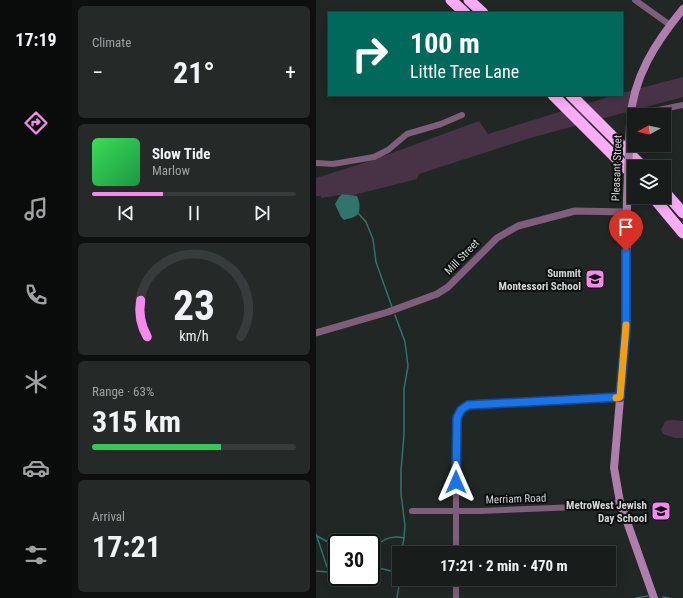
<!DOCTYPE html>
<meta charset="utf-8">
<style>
:root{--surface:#181d1c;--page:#252a29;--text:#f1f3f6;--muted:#9fa2a3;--line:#363b3b;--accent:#f589ee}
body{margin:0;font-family:"Roboto Condensed",sans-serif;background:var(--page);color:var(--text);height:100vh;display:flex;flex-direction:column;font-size:15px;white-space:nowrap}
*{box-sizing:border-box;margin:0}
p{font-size:13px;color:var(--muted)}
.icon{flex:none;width:22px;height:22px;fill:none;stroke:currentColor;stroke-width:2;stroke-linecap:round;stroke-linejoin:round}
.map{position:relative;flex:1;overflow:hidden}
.panel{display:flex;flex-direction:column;gap:6px;padding:6px;background:#0d100f;width:244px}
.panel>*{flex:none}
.guide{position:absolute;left:12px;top:12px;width:295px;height:84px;border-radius:0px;box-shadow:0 2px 10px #0003,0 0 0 1px var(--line);background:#00695c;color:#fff;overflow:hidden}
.needle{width:26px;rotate:262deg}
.tools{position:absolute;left:311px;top:108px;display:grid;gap:8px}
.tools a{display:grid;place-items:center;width:44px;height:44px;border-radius:0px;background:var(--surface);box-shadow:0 2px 10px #0003,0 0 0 1px var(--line);font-size:20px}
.speed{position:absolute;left:12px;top:534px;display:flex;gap:8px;font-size:20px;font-weight:700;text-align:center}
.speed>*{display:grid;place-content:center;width:52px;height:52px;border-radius:50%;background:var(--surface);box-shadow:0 2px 10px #0003,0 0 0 1px var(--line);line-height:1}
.speed .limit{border:2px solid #111;border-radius:6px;background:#fff;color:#111}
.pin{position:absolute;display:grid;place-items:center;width:34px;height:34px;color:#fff;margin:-41px -17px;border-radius:50% 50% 50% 0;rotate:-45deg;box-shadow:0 0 4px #0007}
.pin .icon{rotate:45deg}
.me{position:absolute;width:44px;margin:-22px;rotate:0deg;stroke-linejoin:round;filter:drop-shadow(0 0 3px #0008)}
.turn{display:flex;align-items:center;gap:14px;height:84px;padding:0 16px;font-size:18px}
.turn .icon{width:52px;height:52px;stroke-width:2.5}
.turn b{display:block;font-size:28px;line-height:34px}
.big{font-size:30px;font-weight:700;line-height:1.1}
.panel .tile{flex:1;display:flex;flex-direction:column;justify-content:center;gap:6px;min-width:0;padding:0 14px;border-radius:6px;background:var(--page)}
.panel .dial{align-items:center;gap:0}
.dial svg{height:104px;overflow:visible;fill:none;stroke:var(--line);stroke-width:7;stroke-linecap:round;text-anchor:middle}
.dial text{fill:var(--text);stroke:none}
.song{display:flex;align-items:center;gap:12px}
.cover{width:48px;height:48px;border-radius:6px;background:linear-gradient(135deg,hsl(130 70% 55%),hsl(140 70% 35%))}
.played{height:4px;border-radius:2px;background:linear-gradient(90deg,var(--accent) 35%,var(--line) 35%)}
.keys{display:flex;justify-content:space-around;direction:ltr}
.heat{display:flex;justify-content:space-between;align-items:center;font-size:22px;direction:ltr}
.charge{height:6px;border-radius:3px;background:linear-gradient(90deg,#34c759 63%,var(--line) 0)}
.trip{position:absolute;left:76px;top:546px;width:224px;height:40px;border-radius:0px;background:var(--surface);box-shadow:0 2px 10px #0003,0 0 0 1px var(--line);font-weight:700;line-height:40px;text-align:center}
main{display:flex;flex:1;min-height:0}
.tab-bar{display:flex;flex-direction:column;width:72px;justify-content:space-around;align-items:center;background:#0a0c0b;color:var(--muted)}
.tab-bar .icon{width:28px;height:28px}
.tab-bar .on{color:var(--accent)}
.tab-bar b{font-size:18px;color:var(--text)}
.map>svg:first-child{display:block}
.green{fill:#473246}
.water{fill:#2f756c}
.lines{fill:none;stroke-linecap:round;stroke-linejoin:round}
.stream{stroke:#2f756c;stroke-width:1.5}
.minor{stroke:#7e5e7b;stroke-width:6}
.tertiary{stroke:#7e5e7b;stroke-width:7}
.secondary{stroke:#b07eac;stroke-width:8}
.motorway{stroke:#fbacf5;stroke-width:11}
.secondary-bridge{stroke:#b07eac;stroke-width:8}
.route-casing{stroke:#114b97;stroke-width:10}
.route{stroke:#1a73e8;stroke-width:7}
.slow{stroke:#f59e0b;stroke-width:7}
.labels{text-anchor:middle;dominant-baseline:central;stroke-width:4;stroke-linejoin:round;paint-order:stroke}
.street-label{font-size:11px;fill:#d2d6d6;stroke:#0c0f0e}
.poi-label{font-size:11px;font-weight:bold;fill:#d2d6d6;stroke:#0c0f0e;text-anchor:end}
</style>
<main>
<nav class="tab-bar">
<b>17:19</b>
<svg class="icon on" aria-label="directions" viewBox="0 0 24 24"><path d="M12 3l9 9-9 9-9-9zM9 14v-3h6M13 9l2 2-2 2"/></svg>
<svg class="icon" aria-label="music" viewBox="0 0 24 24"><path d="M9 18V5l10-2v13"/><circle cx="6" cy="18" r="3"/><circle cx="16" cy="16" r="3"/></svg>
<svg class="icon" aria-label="phone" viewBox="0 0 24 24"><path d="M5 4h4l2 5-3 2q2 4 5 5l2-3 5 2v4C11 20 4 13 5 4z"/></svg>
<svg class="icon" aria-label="climate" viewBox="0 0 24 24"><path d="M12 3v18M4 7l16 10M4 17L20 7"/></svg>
<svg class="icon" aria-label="car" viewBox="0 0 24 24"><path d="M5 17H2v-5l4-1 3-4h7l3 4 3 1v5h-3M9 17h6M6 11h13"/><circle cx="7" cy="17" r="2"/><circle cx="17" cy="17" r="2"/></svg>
<svg class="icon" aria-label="filters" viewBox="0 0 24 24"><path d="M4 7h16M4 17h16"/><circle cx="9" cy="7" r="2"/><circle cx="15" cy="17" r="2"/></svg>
</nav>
<section class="panel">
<div class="tile"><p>Climate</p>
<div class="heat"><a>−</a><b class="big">21°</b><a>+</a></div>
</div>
<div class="tile">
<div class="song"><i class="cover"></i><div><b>Slow Tide</b><p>Marlow</p></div></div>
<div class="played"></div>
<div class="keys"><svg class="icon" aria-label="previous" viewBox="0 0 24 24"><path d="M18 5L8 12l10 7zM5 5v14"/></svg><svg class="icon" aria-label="pause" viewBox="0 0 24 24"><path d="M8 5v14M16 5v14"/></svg><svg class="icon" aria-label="next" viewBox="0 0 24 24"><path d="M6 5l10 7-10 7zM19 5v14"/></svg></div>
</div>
<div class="tile dial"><svg viewBox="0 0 100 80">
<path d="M14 69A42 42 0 1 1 86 69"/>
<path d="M14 69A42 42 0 0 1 9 41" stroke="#f589ee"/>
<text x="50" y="56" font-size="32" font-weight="700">23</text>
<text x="50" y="72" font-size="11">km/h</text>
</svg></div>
<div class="tile"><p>Range · 63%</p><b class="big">315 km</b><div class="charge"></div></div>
<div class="tile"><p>Arrival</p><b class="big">17:21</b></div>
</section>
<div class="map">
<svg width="367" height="598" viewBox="0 0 367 598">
<rect width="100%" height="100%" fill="#202725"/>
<g class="green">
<polygon points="367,77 367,97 214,138 103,174 101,179 30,197 30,194 5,198 5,196 0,196 0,178 54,161 163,121 172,134 299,95 306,95 306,93"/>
<polygon points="358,420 367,421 367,438 359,438 347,434 345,430 349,421"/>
</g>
<path class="water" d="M26,194L41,196C44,202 46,214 38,217C34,219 32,218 28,220L25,217L19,204L23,197Z"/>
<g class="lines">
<g class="stream">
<polyline points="42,213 50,222 57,239 60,262 76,307"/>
<polyline points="79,315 89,342 92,366 88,389 88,435 85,470 85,494 89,525 88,538"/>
<polyline points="0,534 11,567 14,570"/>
<polyline points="1,536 21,547"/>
<path d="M55,552C64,541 73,534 88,538L85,553"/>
<polyline points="55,566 83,573"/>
<polyline points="0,571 12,572 21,564"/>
<polyline points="347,597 353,598"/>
<polyline points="81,598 84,579"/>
<polyline points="320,598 332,596"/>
</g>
<g class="minor">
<polyline points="319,0 354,25"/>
<polyline points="314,113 327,113 367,105"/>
<polyline points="0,163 17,164 58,157 72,150 91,134 125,124 146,115"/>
<polyline points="96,511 164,511 287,506 304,502"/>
<path d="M140,553V423C142,411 148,404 160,403L304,397"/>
<polyline points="140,579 140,598"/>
</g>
<polyline class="tertiary" points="0,333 72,312 121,294 132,287 181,238 202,226 259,211 311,212"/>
<g class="secondary">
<path d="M314,123C316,78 340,42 367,9"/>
<polyline points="311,198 310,330 298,468 304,502 338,598"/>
</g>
<g class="motorway">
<polyline points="135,0 149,13"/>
<polyline points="153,0 167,13"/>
<polyline points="237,95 318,176"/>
<polyline points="255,95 327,167"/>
<polyline points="348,191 367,213"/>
<polyline points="337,197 367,233"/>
</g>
<polyline class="secondary-bridge" points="311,198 314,123"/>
</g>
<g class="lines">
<defs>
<polyline id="route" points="140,482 141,418 145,410 152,405 304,397 310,330 310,251"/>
</defs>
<use href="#route" class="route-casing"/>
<use href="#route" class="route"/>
<polyline class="slow" points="300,398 304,397 310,325"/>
</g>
<defs>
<symbol id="school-square" viewBox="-11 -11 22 22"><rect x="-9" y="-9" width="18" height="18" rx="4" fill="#f589ee" stroke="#0c0f0e"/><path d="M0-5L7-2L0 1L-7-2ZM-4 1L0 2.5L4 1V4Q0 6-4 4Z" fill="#111"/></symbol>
</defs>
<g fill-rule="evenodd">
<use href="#school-square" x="268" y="268" width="22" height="22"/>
<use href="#school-square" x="334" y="500" width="22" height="22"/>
</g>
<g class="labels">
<g class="street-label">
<text transform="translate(301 168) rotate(-88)">Pleasant Street</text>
<text transform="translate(146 257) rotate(-46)">Mill Street</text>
<text transform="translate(200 499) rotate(-2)">Merriam Road</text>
</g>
<g class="poi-label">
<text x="265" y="273">Summit<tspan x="265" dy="13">Montessori School</tspan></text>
<text x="331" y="505">MetroWest Jewish<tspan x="331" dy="13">Day School</tspan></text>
</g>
</g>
</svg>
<div class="tools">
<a><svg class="needle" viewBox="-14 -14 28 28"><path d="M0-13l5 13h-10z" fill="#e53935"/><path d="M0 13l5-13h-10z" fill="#9fa2a3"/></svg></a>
<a><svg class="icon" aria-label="layers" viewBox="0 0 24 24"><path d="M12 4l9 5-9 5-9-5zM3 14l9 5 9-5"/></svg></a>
</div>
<div class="speed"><div class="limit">30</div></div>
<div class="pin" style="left:310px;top:251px;background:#d93025"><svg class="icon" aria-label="arrive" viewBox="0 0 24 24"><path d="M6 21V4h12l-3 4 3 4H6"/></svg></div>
<svg class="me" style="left:140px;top:482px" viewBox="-20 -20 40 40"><path d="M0-17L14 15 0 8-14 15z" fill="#1a73e8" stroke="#fff" stroke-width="4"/></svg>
<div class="trip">17:21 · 2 min · 470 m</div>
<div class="guide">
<div class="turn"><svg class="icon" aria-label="right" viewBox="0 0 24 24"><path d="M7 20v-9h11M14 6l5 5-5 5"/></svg><div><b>100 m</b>Little Tree Lane</div></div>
</div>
</div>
</main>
